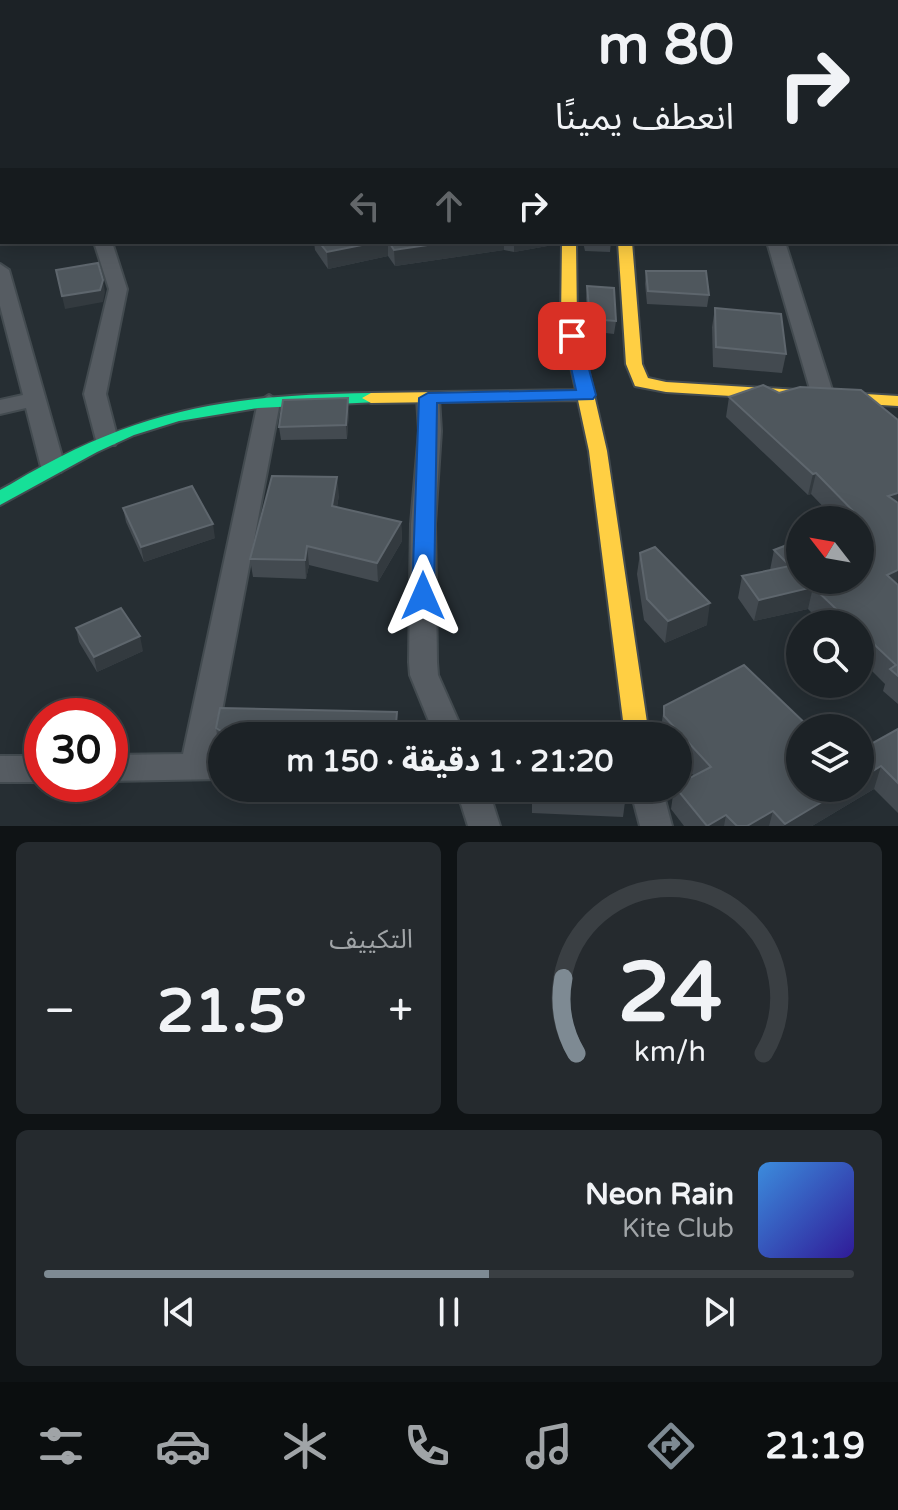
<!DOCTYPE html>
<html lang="ar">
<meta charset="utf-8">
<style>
:root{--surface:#1c2226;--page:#252a2e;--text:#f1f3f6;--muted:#a0a4a7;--line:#3a3f43;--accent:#7e8a93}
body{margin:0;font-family:"Varela Round","Noto Sans Arabic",sans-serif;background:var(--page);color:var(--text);direction:rtl;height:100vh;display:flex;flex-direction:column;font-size:30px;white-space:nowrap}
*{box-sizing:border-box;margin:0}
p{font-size:26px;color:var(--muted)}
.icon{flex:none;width:44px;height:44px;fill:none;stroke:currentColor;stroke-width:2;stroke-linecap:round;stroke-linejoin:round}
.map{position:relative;height:826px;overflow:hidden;direction:ltr}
.side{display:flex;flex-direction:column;gap:16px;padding:16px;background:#0f1315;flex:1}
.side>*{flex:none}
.top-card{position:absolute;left:0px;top:0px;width:898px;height:244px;box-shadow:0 4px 20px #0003,0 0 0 2px var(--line);direction:rtl;background:#1c2226;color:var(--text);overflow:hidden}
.needle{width:52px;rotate:301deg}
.controls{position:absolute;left:786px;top:506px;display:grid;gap:16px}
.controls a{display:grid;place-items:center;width:88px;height:88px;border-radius:50%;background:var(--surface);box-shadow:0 4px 20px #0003,0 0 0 2px var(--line);font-size:40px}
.speed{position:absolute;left:24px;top:698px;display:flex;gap:16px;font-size:40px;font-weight:700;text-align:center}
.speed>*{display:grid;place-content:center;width:104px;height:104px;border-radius:50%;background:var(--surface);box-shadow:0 4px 20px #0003,0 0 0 2px var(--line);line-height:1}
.speed .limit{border:12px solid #d22;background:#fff;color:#111}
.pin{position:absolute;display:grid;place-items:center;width:68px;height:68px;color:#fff;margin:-34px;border-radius:16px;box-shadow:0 4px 12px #0006}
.me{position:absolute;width:88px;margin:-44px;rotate:0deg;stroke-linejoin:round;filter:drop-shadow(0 0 6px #0008)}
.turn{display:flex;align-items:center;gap:28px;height:168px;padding:0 32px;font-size:36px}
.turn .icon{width:104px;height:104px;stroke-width:2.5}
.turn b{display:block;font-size:56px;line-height:68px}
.lanes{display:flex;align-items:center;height:76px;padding:0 32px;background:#0003;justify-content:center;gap:40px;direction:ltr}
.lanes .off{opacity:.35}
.big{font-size:60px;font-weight:800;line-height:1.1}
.side .card{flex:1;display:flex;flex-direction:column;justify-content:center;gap:12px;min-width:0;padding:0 28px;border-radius:12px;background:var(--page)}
.side .dial{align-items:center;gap:0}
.dial svg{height:208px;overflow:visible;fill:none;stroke:var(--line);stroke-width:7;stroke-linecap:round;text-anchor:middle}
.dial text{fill:var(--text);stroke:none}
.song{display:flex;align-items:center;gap:24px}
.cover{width:96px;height:96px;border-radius:12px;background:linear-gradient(135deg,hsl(210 70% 55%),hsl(250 70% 35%))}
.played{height:8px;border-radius:4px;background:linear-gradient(90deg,var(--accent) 55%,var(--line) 55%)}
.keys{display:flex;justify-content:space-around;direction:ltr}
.heat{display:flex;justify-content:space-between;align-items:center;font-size:44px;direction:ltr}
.side .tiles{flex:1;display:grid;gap:16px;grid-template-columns:1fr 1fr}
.card:last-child{grid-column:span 2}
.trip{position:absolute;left:208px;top:722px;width:484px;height:80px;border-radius:40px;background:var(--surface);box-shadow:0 4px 20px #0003,0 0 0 2px var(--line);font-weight:800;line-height:80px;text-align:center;direction:rtl}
.menu{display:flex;height:128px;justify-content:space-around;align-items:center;background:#0b0e0f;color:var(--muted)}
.menu .icon{width:56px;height:56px}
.menu .active{color:var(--accent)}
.menu b{font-size:36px;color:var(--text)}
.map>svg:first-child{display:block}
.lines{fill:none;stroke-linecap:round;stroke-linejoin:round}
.street-casing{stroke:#434b50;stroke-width:4}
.fast-casing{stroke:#434b50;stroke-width:4}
.slow-casing{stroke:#434b50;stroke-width:4}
.street{fill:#565c62;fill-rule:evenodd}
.fast{fill:#16e098;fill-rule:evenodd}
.slow{fill:#ffcf43;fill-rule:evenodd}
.wall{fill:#434a50}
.shaded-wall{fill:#333a3f}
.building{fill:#4f575d;stroke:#5e666d;stroke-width:2}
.route{fill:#1a73e8;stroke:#114b97;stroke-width:2}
</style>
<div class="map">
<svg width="898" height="826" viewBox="0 0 898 826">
<rect width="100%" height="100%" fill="#262e33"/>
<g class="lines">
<defs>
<g id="street">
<rect x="607" y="0" width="12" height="2"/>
<polygon points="716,0 737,0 739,2 718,2"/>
<polygon points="898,12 898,21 896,22 896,13"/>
<polygon points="896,59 898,60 898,68 896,67"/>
<polygon points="898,143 898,155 896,156 896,144"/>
<polygon points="896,169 898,170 898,184 896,183"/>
<rect x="0" y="209" width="2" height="10"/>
<rect x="896" y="218" width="2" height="10"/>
<polygon points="94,242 112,242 127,289 106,394 118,440 115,445 99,445 96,440 84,394 109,289"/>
<polygon points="767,242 785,242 834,396 831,401 815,401 812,396"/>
<polygon points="0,264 9,270 65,467 61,472 45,472 41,467 26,408 0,414 0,400 23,395 0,306"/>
<polygon points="428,392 439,398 441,431 435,524 437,662 438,675 465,736 435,736 410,675 409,662 411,524 419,431 417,398"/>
<polygon points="269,395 280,402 214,753 222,753 222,779 110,781 110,755 183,754 258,402"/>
<rect x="0" y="756" width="42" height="26"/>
<polygon points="456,788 488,788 500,826 468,826"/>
<polygon points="630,788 662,788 672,826 640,826"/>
</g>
<path id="fast" d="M371,393L380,398L377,402L258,408L179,421L134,435L97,452L0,505V490L11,484C137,409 226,395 371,393Z"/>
<g id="slow">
<polygon points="562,242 576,242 577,321 607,451 649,736 625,736 589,451 578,400 371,403 362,398 371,393 576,390 561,321"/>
<polygon points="618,242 632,242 642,364 648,378 666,382 898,396 898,406 666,392 635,386 626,364"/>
</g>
</defs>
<use href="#street" class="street-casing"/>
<use href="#fast" class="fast-casing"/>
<use href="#slow" class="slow-casing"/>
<use href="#street" class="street"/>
<use href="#fast" class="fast"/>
<use href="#slow" class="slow"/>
</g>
<g class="wall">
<polygon points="314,242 554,242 553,245 514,252 504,250 395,266 388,256 328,269 315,250"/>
<polygon points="583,242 611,242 610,252 585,251"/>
<polygon points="646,271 709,295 707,307 647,304 645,284"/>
<polygon points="587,286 616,321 614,334 589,331 586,298"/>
<polygon points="715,308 786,354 782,373 713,367 712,327"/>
<polygon points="779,393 898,420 898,704 883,691 885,684 860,659 860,624 823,624 808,609 754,621 738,598 742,576 770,570 774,550 860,520 836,520 811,494 808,495 726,417 729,397"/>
<polygon points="349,411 347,439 281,440 279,427"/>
<polygon points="339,495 337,507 401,522 402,541 378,582 309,565 306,579 253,577 250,559"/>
<polygon points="123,508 215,538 144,562 126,522"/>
<polygon points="640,553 707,625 665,643 644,620 637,574"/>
<polygon points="76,628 143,651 97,672 79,642"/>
<polygon points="664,706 800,788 898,729 898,813 874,789 812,826 684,826 671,809 674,788 678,788 694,776 678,758 678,736 660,736"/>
<polygon points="220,708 222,736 222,768 221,751 219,750 216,728"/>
<polygon points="532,788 624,788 625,802 623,817 532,813"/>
</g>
<g class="shaded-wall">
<rect x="0" y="127" width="2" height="16"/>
<polygon points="377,242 388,242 388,256 328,269 327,252"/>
<polygon points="448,242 504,242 504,250 395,266 394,250"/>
<polygon points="514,242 554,242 553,245 514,252"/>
<polygon points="103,280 105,292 103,302 65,309 62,296"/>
<polygon points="348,398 349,411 347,439 346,425"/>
<polygon points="816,473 811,494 808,495 813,474"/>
<polygon points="337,477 339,495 334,524 332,506"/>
<polygon points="898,493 898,512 888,496"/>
<polygon points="401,522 402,541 378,582 377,563"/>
<polygon points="213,524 215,538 144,562 141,547"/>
<polygon points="307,546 309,565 306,579 305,560"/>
<polygon points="898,570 898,588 887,575"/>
<polygon points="813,587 808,609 754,621 759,600"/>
<polygon points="710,603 707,625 665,643 668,621"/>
<polygon points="140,636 143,651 97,672 94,657"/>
<polygon points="397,712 398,736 395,736"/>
<polygon points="881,766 874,789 812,826 784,826 785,824 845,788 860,788 860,779"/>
<polygon points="773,811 769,826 747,826"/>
<polygon points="726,815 724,826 707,826"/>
</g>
<g class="building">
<polygon points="203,0 562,0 562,2 201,2"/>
<rect x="638" y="0" width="32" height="2"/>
<rect x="0" y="90" width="2" height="37"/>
<polygon points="319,242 377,242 327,252"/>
<polygon points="389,242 448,242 394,250"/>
<polygon points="98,263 103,280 100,290 62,296 56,270"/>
<polygon points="646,271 706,271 709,295 648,291"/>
<polygon points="587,286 614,288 616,321 590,319"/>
<polygon points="715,308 781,314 786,354 716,347"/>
<polygon points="763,385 779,393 800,387 861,390 898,420 898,493 888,496 898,503 898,570 887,575 898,585 898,676 890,669 896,665 860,631 860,624 852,624 813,587 759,600 742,576 790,566 774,550 800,540 800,580 860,580 860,520 851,520 859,517 816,473 813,474 729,397"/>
<polygon points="348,398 346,425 279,427 283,400"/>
<polygon points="272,476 337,477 332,506 401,522 377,563 307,546 305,560 250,559"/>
<polygon points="192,486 213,524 141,547 123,508"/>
<polygon points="655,547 710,603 668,621 647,599 640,553"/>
<polygon points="121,608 140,636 94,657 76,628"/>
<polygon points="744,665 810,728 800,728 800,788 845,788 785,824 773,811 747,826 737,826 726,815 707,826 676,788 678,788 678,784 711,767 664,716 664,706"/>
<polygon points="220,708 397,712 395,736 222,736 222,759 220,759 221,731 216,728"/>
<polygon points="898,729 898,783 881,766 860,779 860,750"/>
<polygon points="533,788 624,788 625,802 533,798"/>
</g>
<polygon class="route" points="572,331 580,336 596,395 593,399 437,403 434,596 430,602 415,602 412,596 419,398 428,393 576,390 564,336"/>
</svg>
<div class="controls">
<a><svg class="needle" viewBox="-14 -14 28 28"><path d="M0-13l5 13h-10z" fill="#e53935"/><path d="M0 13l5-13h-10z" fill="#a0a4a7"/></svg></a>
<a><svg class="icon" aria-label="search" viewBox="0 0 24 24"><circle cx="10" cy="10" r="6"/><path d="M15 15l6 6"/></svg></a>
<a><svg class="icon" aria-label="layers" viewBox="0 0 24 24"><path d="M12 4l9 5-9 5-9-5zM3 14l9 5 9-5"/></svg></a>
</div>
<div class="speed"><div class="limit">30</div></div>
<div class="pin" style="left:572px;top:336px;background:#d93025"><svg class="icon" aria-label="arrive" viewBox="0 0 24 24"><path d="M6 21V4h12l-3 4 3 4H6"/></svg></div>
<svg class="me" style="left:423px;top:596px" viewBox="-20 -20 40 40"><path d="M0-17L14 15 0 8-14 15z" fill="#1a73e8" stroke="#fff" stroke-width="4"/></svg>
<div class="trip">21:20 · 1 دقيقة · 150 m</div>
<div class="top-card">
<div class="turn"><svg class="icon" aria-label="right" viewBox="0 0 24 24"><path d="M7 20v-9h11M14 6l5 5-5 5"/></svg><div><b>80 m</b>انعطف يمينًا</div></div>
<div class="lanes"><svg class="icon off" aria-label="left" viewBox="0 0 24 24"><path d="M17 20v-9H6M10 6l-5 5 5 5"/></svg><svg class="icon off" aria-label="ahead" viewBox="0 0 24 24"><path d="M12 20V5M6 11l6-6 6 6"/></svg><svg class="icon" aria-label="right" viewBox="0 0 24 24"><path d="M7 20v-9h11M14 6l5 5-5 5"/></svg></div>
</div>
</div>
<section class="side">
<div class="tiles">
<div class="card dial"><svg viewBox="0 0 100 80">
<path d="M14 69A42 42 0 1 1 86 69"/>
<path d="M14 69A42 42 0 0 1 9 40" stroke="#7e8a93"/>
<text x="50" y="56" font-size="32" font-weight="700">24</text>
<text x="50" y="72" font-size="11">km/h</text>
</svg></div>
<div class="card"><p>التكييف</p>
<div class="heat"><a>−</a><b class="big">21.5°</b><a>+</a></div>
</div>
<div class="card">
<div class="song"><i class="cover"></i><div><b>Neon Rain</b><p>Kite Club</p></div></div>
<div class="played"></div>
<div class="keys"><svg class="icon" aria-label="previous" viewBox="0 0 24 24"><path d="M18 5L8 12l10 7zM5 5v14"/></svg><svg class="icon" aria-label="pause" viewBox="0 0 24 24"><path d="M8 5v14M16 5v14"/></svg><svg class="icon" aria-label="next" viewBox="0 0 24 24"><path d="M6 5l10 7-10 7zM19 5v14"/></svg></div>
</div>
</div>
</section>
<nav class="menu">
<b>21:19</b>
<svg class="icon active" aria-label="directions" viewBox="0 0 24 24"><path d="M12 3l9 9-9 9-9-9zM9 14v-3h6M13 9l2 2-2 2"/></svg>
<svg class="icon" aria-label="music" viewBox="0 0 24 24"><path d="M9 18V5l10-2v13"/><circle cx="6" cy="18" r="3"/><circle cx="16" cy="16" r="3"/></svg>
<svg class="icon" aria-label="phone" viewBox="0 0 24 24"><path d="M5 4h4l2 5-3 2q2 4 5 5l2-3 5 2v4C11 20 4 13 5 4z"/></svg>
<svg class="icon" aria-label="climate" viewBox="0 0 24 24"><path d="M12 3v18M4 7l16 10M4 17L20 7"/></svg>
<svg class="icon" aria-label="car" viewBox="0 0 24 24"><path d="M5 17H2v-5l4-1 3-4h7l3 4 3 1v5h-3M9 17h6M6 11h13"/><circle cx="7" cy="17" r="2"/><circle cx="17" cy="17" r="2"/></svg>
<svg class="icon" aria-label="filters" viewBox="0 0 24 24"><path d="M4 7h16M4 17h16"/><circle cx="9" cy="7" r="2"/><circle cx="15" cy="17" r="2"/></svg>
</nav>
